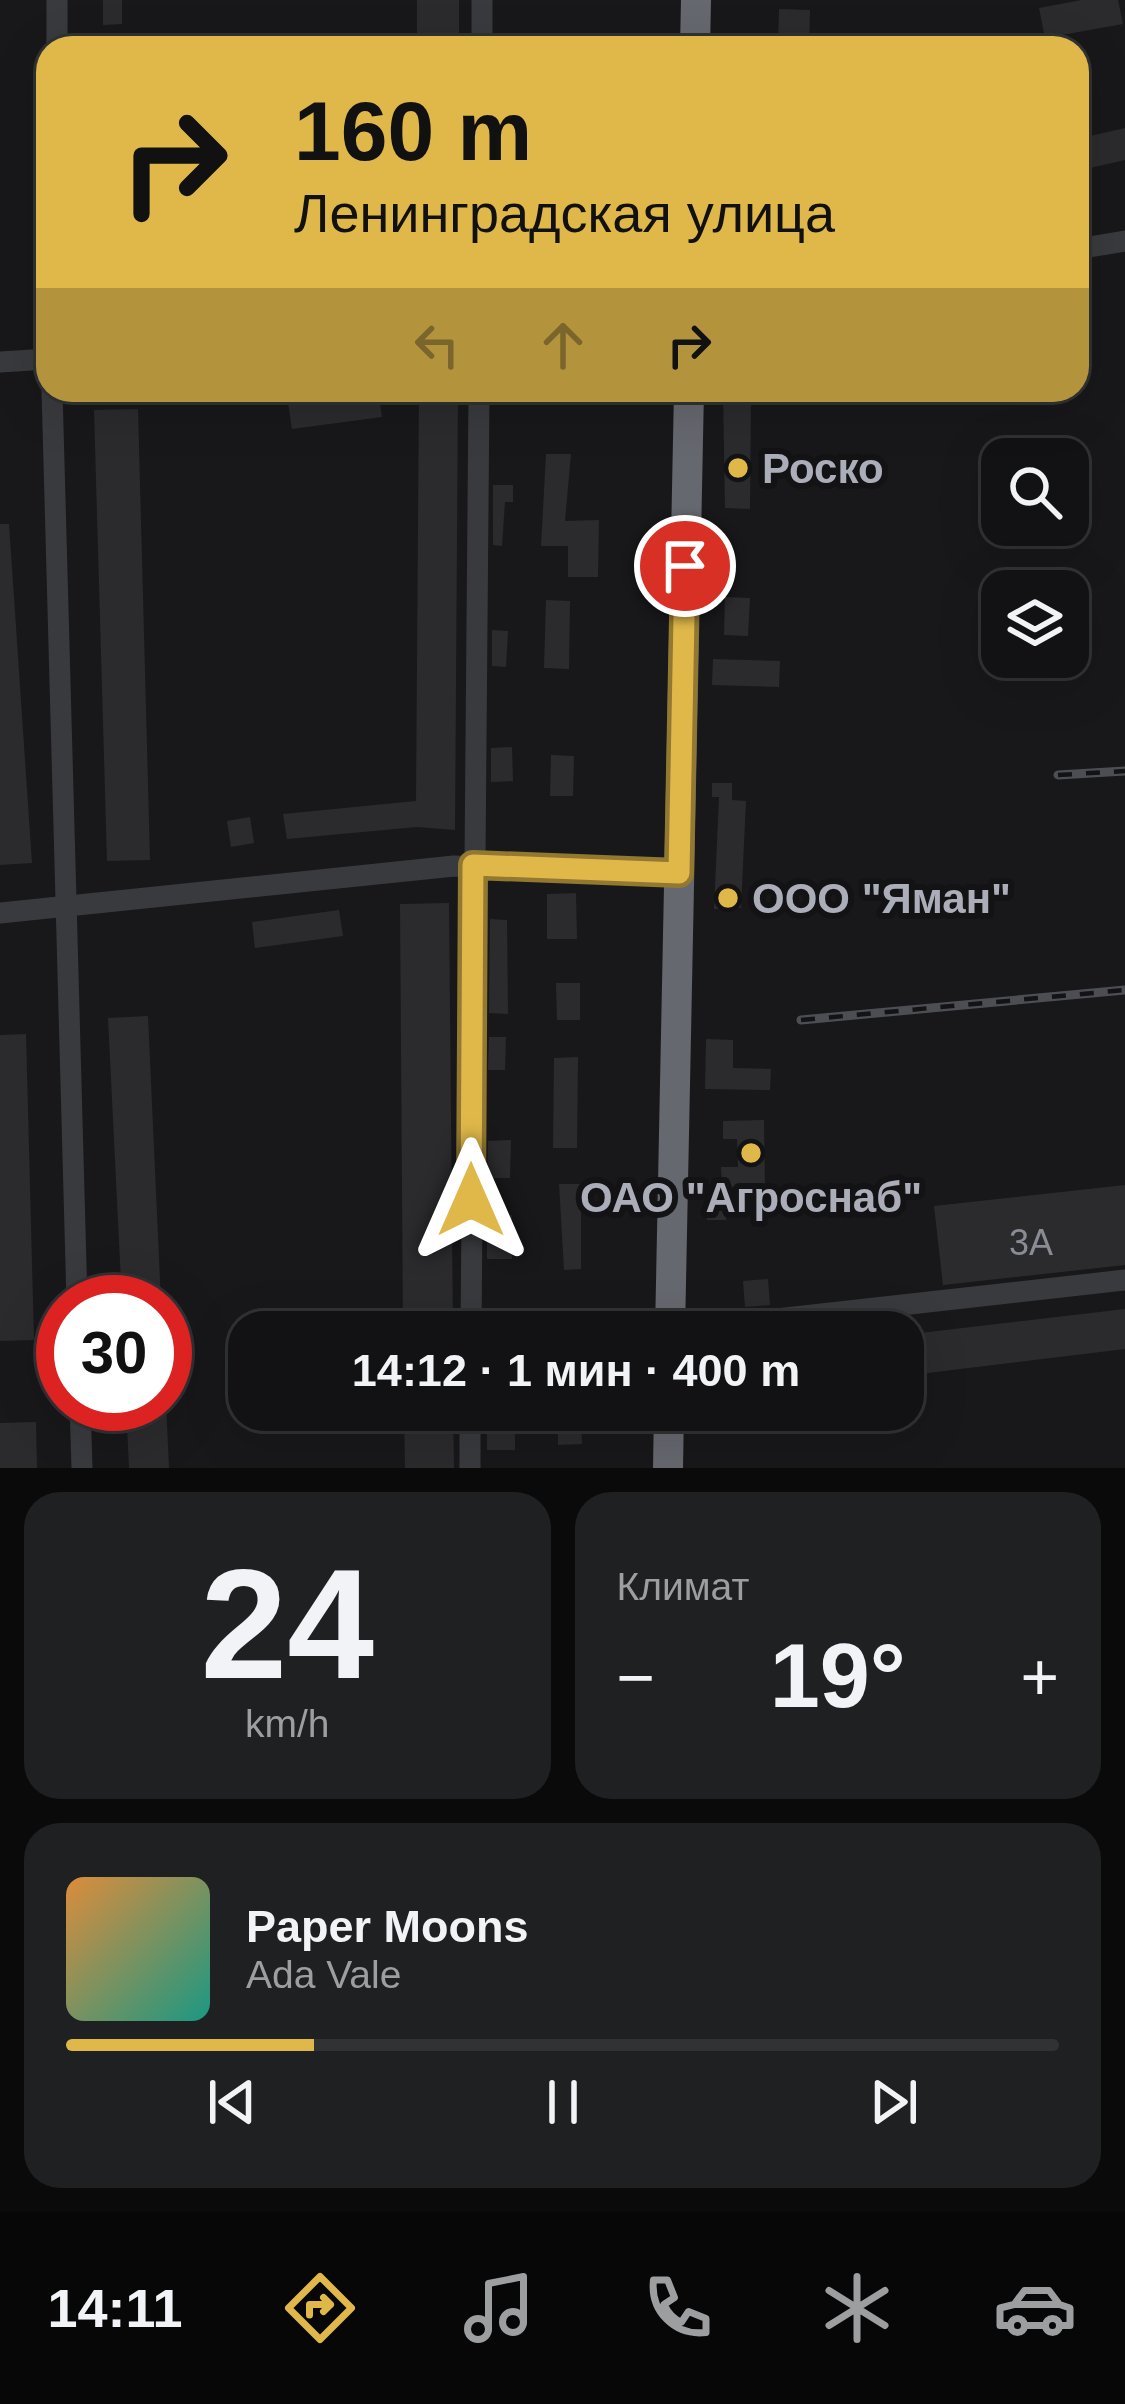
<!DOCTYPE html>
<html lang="ru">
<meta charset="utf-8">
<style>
:root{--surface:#121214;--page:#1f2022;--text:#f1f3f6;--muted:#9c9ea0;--line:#313234;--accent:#e0b84a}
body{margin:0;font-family:Helvetica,sans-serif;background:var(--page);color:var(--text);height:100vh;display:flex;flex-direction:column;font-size:45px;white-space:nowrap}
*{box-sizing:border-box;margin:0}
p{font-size:39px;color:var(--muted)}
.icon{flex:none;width:66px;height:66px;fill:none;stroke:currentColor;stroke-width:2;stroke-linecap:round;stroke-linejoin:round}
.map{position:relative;height:1468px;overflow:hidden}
.sheet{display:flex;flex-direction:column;gap:24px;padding:24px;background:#0a0a0b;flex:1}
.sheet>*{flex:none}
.guide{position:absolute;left:36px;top:36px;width:1053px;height:366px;border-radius:36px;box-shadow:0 12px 48px #0002,0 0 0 3px var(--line);background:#e0b84a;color:#111;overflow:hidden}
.fabs{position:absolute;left:981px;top:438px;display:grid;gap:24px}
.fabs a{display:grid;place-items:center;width:108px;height:108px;border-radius:24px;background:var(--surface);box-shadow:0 12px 48px #0002,0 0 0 3px var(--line);font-size:60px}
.speed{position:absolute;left:36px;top:1275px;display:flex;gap:24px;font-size:60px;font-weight:700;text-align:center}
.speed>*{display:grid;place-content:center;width:156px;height:156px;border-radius:50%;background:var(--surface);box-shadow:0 12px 48px #0002,0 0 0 3px var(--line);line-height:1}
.speed .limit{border:18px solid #d22;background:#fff;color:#111}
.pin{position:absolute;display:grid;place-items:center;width:102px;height:102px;color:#fff;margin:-51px;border:6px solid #fff;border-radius:50%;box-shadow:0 3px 12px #0007}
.me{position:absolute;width:132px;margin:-66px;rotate:0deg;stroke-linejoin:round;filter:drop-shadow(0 0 9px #0008)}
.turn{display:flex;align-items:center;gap:42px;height:252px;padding:0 60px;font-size:54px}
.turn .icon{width:156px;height:156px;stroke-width:2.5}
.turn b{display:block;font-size:84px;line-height:102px}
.lanes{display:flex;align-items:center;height:114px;padding:0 60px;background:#0003;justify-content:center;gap:60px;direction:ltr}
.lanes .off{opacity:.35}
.big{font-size:90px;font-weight:700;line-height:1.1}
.sheet .card{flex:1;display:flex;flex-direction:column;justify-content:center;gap:18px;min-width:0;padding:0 42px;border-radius:36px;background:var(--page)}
.sheet .dial{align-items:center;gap:0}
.dial b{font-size:156px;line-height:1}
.song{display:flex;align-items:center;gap:36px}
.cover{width:144px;height:144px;border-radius:18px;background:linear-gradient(135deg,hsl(30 70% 55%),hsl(170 70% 35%))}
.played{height:12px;border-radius:6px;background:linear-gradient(90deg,var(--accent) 25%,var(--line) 25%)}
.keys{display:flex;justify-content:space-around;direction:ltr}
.heat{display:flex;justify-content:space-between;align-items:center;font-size:66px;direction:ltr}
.sheet .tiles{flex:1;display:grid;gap:24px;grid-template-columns:1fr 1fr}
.card:last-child{grid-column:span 2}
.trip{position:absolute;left:228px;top:1311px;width:696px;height:120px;border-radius:36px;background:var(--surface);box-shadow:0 12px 48px #0002,0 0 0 3px var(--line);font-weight:700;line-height:120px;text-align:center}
.dock{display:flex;height:192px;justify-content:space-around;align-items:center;background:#070708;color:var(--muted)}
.dock .icon{width:84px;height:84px}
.dock .on{color:var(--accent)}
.dock b{font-size:54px;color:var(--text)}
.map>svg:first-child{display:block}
.building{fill:#2b2b2e}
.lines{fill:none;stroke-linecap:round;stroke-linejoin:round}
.minor{stroke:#393a3e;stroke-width:21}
.highway{stroke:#66686f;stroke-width:30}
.rail-casing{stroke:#4c4e53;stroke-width:9}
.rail{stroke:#131315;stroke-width:4.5;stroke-dasharray:14;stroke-linecap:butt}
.route-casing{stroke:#927830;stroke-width:30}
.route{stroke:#e0b84a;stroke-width:21}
.poi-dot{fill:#e0b84a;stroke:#131315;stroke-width:4.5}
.labels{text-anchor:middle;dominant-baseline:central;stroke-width:12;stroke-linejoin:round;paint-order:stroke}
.number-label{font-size:36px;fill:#8a8c95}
.poi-label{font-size:42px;font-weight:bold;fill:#abaeb8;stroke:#131315;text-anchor:start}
</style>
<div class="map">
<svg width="1125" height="1468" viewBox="0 0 1125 1468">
<rect width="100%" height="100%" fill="#18181a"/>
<g class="building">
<polygon points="103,0 122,0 122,24 103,25"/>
<rect x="417" y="0" width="42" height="48"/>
<polygon points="1082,0 1118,0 1123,24 1045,38 1039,8"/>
<polygon points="779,9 810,10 809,48 778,48"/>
<polygon points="158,36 159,48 113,48 113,39"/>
<polygon points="1125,128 1125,160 1077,171 1077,139"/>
<polygon points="419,390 458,390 455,830 417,827 287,839 283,814 416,801"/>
<polygon points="723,390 751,390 750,509 725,508"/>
<polygon points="378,391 382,417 292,429 288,403"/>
<polygon points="138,409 150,860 107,861 94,410"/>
<polygon points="546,454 571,454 565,521 599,520 598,577 568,577 568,546 541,546"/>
<polygon points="493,485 513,485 513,502 505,502 502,546 493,545"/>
<polygon points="0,524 9,524 32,863 0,865"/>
<polygon points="725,597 750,598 748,636 724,635"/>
<polygon points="546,600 570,601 569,669 544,668"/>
<polygon points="492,630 508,631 506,667 492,666"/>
<polygon points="713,659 780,661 779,687 712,685"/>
<polygon points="512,747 513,781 491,782 491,748"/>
<polygon points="551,755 574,756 573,796 550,796"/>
<polygon points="712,783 732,783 732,800 746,801 741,908 714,909 719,797 712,797"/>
<polygon points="250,817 254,843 231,847 227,821"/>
<polygon points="576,893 577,939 547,939 547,894"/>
<polygon points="449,903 453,1332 403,1332 400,904"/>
<polygon points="339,910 343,936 255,948 252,922"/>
<polygon points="490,919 507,920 508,1014 489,1013"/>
<polygon points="556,983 580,983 580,1020 557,1020"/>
<polygon points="148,1016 161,1302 122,1302 108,1018"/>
<polygon points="26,1034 34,1340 0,1341 0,1035"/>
<polygon points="489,1037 506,1037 505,1070 488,1070"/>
<polygon points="706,1039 733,1040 733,1068 771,1069 770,1090 705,1089"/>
<polygon points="578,1057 577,1148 553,1148 554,1058"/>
<polygon points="764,1120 765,1186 722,1188 721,1167 738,1167 737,1139 723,1139 723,1121"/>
<polygon points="511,1140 510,1178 487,1178 488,1141"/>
<polygon points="559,1184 581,1184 581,1269 564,1270"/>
<polygon points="1125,1185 1125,1265 943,1285 934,1206"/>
<polygon points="708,1197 727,1197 726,1220 707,1220"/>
<polygon points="512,1215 512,1259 487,1259 487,1216"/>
<polygon points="768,1279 770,1305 745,1307 743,1281"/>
<polygon points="1125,1309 1125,1349 903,1376 903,1335"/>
<polygon points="514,1311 514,1332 487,1332 487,1312"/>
<polygon points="575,1316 575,1332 552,1332 552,1317"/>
<polygon points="126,1404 166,1404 169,1468 129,1468"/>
<polygon points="404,1410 453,1410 454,1468 405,1468"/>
<polygon points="515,1410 515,1450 487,1450 487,1411"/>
<polygon points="558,1410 581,1410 582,1444 558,1445"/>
<polygon points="36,1422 37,1468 0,1468 0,1423"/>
</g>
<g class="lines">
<g class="minor">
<polyline points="57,48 57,0"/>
<polyline points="482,48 482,0"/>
<polyline points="1077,249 1125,241"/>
<polyline points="0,362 48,359"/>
<polyline points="52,390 77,1302"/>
<polyline points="0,913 454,866 679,873"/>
<polyline points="670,1331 1125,1280"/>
<polyline points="471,1332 479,390"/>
<polyline points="80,1404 82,1468"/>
<polyline points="470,1468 470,1410"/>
</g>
<g class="highway">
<polyline points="695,48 696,0"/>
<polyline points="670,1332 689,390"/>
<polyline points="668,1468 669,1410"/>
</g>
<defs>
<g id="rail">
<polyline points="1058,775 1125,771"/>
<polyline points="801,1020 1125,990"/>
</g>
</defs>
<use href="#rail" class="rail-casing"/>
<use href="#rail" class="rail"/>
</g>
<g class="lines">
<defs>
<polyline id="route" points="471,1200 473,865 679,873 685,566"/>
</defs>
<use href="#route" class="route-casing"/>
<use href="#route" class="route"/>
</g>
<g class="poi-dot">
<circle cx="738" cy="468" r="12"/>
<circle cx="728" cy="898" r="12"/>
<circle cx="751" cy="1153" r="12"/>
</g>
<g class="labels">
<g class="number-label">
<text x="1031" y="1242">3А</text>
</g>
<g class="poi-label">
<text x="762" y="468">Роско</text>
<text x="752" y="898">ООО "Яман"</text>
<text x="751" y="1197" text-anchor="middle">ОАО "Агроснаб"</text>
</g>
</g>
</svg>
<div class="fabs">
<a><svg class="icon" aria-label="search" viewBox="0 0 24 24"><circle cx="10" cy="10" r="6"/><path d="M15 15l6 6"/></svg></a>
<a><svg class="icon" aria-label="layers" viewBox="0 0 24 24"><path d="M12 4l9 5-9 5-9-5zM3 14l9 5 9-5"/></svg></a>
</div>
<div class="speed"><div class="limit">30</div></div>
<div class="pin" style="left:685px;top:566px;background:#d93025"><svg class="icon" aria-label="arrive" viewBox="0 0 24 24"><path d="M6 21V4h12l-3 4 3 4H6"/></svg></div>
<svg class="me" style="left:471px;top:1200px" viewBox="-20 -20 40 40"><path d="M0-17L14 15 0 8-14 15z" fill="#e0b84a" stroke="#fff" stroke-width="4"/></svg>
<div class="trip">14:12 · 1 мин · 400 m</div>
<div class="guide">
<div class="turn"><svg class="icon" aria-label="right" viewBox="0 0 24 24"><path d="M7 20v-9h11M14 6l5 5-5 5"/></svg><div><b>160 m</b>Ленинградская улица</div></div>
<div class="lanes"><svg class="icon off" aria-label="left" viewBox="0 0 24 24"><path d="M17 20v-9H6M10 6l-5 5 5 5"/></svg><svg class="icon off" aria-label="ahead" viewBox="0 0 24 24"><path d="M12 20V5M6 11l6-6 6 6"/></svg><svg class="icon" aria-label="right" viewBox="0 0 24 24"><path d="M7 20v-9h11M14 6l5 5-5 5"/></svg></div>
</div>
</div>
<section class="sheet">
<div class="tiles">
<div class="card dial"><b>24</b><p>km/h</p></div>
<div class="card"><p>Климат</p>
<div class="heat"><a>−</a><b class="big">19°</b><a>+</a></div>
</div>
<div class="card">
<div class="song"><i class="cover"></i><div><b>Paper Moons</b><p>Ada Vale</p></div></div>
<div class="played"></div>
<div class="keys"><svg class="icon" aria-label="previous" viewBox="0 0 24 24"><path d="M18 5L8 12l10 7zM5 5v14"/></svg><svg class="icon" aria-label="pause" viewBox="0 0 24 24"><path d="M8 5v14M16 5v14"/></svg><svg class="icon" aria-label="next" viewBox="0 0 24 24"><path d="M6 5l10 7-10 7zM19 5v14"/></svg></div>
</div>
</div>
</section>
<nav class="dock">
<b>14:11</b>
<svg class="icon on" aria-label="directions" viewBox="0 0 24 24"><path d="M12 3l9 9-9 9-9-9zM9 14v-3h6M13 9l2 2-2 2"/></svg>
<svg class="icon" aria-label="music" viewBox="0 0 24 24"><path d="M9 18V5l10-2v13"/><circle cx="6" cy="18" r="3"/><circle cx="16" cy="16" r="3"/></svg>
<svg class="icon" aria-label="phone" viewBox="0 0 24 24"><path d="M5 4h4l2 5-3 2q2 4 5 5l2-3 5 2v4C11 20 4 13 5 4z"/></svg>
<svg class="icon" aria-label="climate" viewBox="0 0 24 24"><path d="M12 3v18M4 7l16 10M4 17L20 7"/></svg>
<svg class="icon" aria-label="car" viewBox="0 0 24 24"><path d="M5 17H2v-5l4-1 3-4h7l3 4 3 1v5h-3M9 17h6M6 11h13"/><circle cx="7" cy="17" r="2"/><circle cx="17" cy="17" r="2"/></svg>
</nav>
